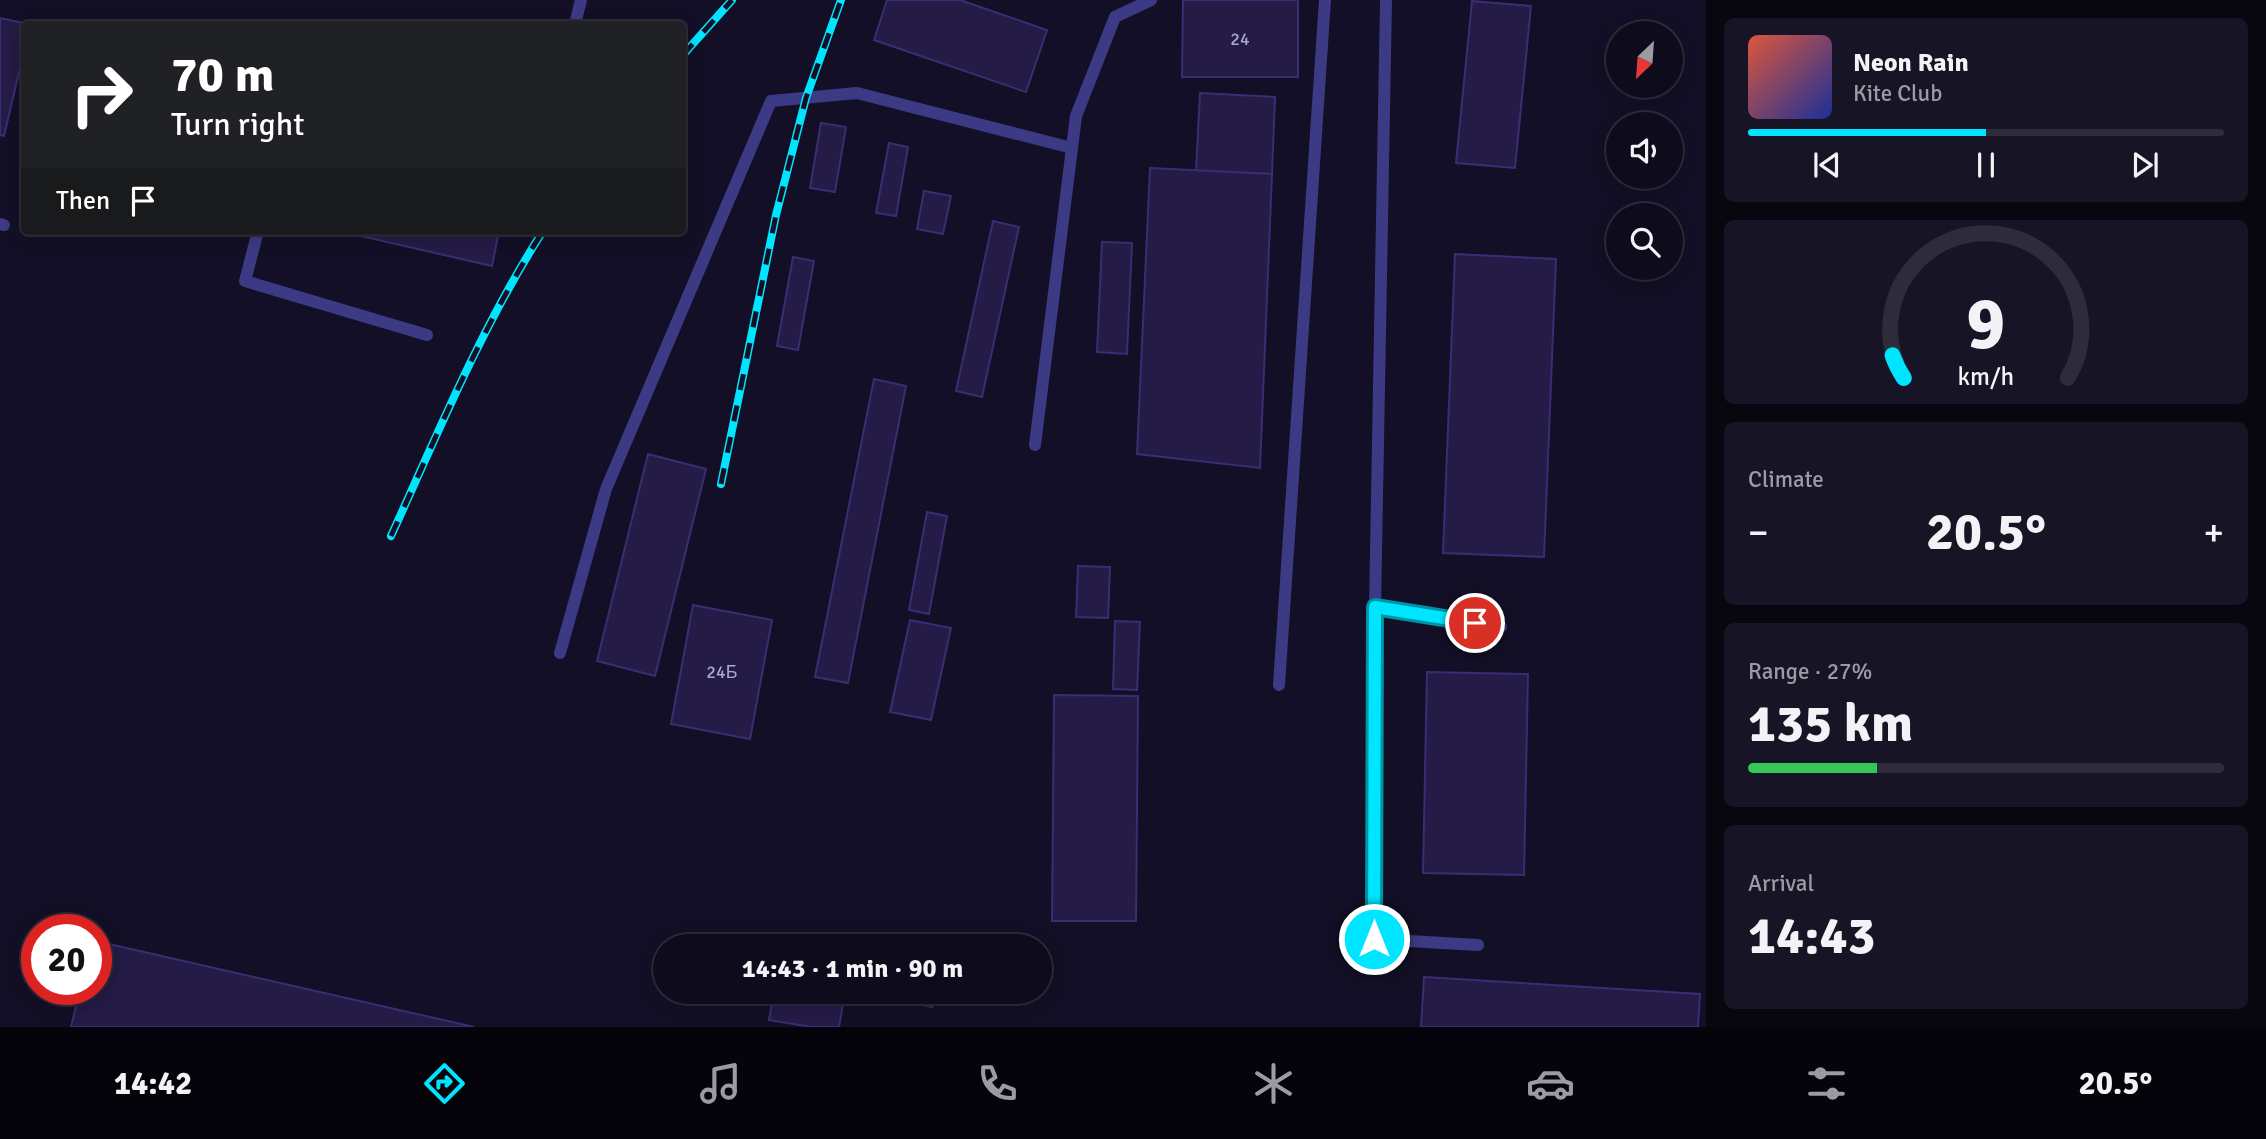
<!DOCTYPE html>
<meta charset="utf-8">
<style>
:root{--surface:#0e0b1c;--page:#171425;--text:#f1f3f6;--muted:#9b9ba3;--line:#2e2b3b;--accent:#00e5ff}
body{margin:0;font-family:Signika,sans-serif;background:var(--page);color:var(--text);height:100vh;display:flex;flex-direction:column;font-size:26px;white-space:nowrap}
*{box-sizing:border-box;margin:0}
p{font-size:23px;color:var(--muted)}
.icon{flex:none;width:38px;height:38px;fill:none;stroke:currentColor;stroke-width:2;stroke-linecap:round;stroke-linejoin:round}
.map{position:relative;flex:1;overflow:hidden}
.panel{display:flex;flex-direction:column;gap:18px;padding:18px;background:#08060f;width:560px}
.panel>*{flex:none}
.guide{position:absolute;left:21px;top:21px;width:665px;height:214px;border-radius:7px;box-shadow:0 4px 18px #0003,0 0 0 2px var(--line);background:#202124;color:#fff;overflow:hidden}
.needle{width:46px;rotate:205deg}
.tools{position:absolute;left:1606px;top:21px;display:grid;gap:14px}
.tools a{display:grid;place-items:center;width:77px;height:77px;border-radius:50%;background:var(--surface);box-shadow:0 4px 18px #0003,0 0 0 2px var(--line);font-size:35px}
.speed{position:absolute;left:21px;top:914px;display:flex;gap:14px;font-size:35px;font-weight:700;text-align:center}
.speed>*{display:grid;place-content:center;width:91px;height:91px;border-radius:50%;background:var(--surface);box-shadow:0 4px 18px #0003,0 0 0 2px var(--line);line-height:1}
.speed .limit{border:10px solid #d22;background:#fff;color:#111}
.pin{position:absolute;display:grid;place-items:center;width:60px;height:60px;color:#fff;margin:-30px;border:4px solid #fff;border-radius:50%;box-shadow:0 2px 7px #0007}
.me{position:absolute;width:77px;margin:-38px;rotate:0deg;stroke-linejoin:round;filter:drop-shadow(0 0 5px #0008)}
.turn{display:flex;align-items:center;gap:24px;height:147px;padding:0 35px;font-size:32px}
.turn .icon{width:91px;height:91px;stroke-width:2.5}
.turn b{display:block;font-size:49px;line-height:60px}
.then{display:flex;align-items:center;height:66px;padding:0 35px;background:#0003;gap:14px;font-size:26px}
.big{font-size:52px;font-weight:700;line-height:1.1}
.panel .card{flex:1;display:flex;flex-direction:column;justify-content:center;gap:10px;min-width:0;padding:0 24px;border-radius:10px;background:var(--page)}
.panel .dial{align-items:center;gap:0}
.dial svg{height:182px;overflow:visible;fill:none;stroke:var(--line);stroke-width:7;stroke-linecap:round;text-anchor:middle}
.dial text{fill:var(--text);stroke:none}
.song{display:flex;align-items:center;gap:21px}
.cover{width:84px;height:84px;border-radius:10px;background:linear-gradient(135deg,hsl(10 70% 55%),hsl(230 70% 35%))}
.played{height:7px;border-radius:4px;background:linear-gradient(90deg,var(--accent) 50%,var(--line) 50%)}
.keys{display:flex;justify-content:space-around;direction:ltr}
.heat{display:flex;justify-content:space-between;align-items:center;font-size:38px;direction:ltr}
.charge{height:10px;border-radius:5px;background:linear-gradient(90deg,#34c759 27%,var(--line) 0)}
.trip{position:absolute;left:653px;top:934px;width:399px;height:70px;border-radius:35px;background:var(--surface);box-shadow:0 4px 18px #0003,0 0 0 2px var(--line);font-weight:700;line-height:70px;text-align:center}
.dock{display:flex;height:112px;justify-content:space-around;align-items:center;background:#06040b;color:var(--muted)}
.dock .icon{width:49px;height:49px}
.dock .selected{color:var(--accent)}
.dock b{font-size:32px;color:var(--text)}
main{display:flex;flex:1;min-height:0}
.map>svg:first-child{display:block}
.building{fill:#241b47;stroke:#3b2d73;stroke-width:2}
.lines{fill:none;stroke-linecap:round;stroke-linejoin:round}
.lane{stroke:#3d3a85;stroke-width:12}
.rail-casing{stroke:#00e5ff;stroke-width:8}
.rail{stroke:#130f26;stroke-width:5;stroke-dasharray:16;stroke-linecap:butt}
.route-casing{stroke:#0095a6;stroke-width:18}
.route{stroke:#00e5ff;stroke-width:12}
.labels{text-anchor:middle;dominant-baseline:central;stroke-width:7;stroke-linejoin:round;paint-order:stroke}
.number-label{font-size:18px;fill:#aca6d1}
</style>
<main>
<div class="map">
<svg width="1706" height="1027" viewBox="0 0 1706 1027">
<rect width="100%" height="100%" fill="#130f26"/>
<g class="building">
<polygon points="887,0 960,0 1047,30 1026,92 874,40"/>
<polygon points="1183,0 1298,0 1298,77 1182,77"/>
<polygon points="1472,1 1531,6 1515,168 1456,163"/>
<polygon points="0,18 28,24 24,24 24,51 4,136 0,135"/>
<polygon points="1200,93 1275,97 1272,174 1196,171"/>
<polygon points="821,123 846,127 835,192 810,188"/>
<polygon points="889,143 908,147 896,216 876,213"/>
<polygon points="1150,168 1272,174 1260,468 1137,454"/>
<polygon points="924,191 951,196 943,234 917,229"/>
<polygon points="993,221 1019,227 982,397 956,391"/>
<polygon points="339,231 499,231 492,266"/>
<polygon points="1102,242 1132,243 1127,354 1097,352"/>
<polygon points="1455,254 1556,259 1544,557 1443,553"/>
<polygon points="793,257 814,261 798,350 777,346"/>
<polygon points="874,379 906,386 848,683 815,677"/>
<polygon points="648,454 706,469 655,676 597,661"/>
<polygon points="927,512 947,516 929,614 909,610"/>
<polygon points="1078,566 1110,567 1108,618 1076,617"/>
<polygon points="693,605 772,620 750,739 671,724"/>
<polygon points="910,620 951,628 931,720 890,712"/>
<polygon points="1115,621 1140,622 1137,690 1113,689"/>
<polygon points="1427,672 1528,674 1524,875 1423,873"/>
<polygon points="1054,695 1138,696 1136,921 1052,921"/>
<polygon points="96,941 474,1027 71,1027 80,989 96,989"/>
<polygon points="1424,977 1700,994 1698,1027 1421,1027"/>
<polygon points="774,992 845,992 839,1027 811,1027 769,1020"/>
<polygon points="896,992 936,992 932,1007 894,998"/>
</g>
<g class="lines">
<g class="lane">
<polyline points="1386,0 1375,607 1374,939 1478,945"/>
<polyline points="575,24 581,0"/>
<polyline points="0,224 4,225"/>
<polyline points="258,231 245,281 427,335"/>
<polyline points="1035,445 1076,116 1115,17 1151,0"/>
<polyline points="1375,607 1501,627"/>
<polyline points="560,653 606,489 771,101 857,93 1072,148"/>
<polyline points="1279,685 1325,0"/>
</g>
<defs>
<g id="rail">
<polyline points="682,56 732,0"/>
<polyline points="721,484 776,215 806,98 841,0"/>
<path d="M391,536C438,433 482,326 543,231"/>
</g>
</defs>
<use href="#rail" class="rail-casing"/>
<use href="#rail" class="rail"/>
</g>
<g class="lines">
<defs>
<polyline id="route" points="1374,939 1375,607 1475,623"/>
</defs>
<use href="#route" class="route-casing"/>
<use href="#route" class="route"/>
</g>
<g class="labels">
<g class="number-label">
<text x="1240" y="39">24</text>
<text x="722" y="672">24Б</text>
</g>
</g>
</svg>
<div class="tools">
<a><svg class="needle" viewBox="-14 -14 28 28"><path d="M0-13l5 13h-10z" fill="#e53935"/><path d="M0 13l5-13h-10z" fill="#9b9ba3"/></svg></a>
<a><svg class="icon" aria-label="sound" viewBox="0 0 24 24"><path d="M4 9h4l5-4v14l-5-4H4zM17 9q2 3 0 6"/></svg></a>
<a><svg class="icon" aria-label="search" viewBox="0 0 24 24"><circle cx="10" cy="10" r="6"/><path d="M15 15l6 6"/></svg></a>
</div>
<div class="speed"><div class="limit">20</div></div>
<div class="pin" style="left:1475px;top:623px;background:#d93025"><svg class="icon" aria-label="arrive" viewBox="0 0 24 24"><path d="M6 21V4h12l-3 4 3 4H6"/></svg></div>
<svg class="me" style="left:1374px;top:939px" viewBox="-20 -20 40 40"><circle r="17" fill="#00e5ff" stroke="#fff" stroke-width="3"/><path d="M0-11L8 9 0 5-8 9z" fill="#fff"/></svg>
<div class="trip">14:43 · 1 min · 90 m</div>
<div class="guide">
<div class="turn"><svg class="icon" aria-label="right" viewBox="0 0 24 24"><path d="M7 20v-9h11M14 6l5 5-5 5"/></svg><div><b>70 m</b>Turn right</div></div>
<div class="then">Then<svg class="icon" aria-label="arrive" viewBox="0 0 24 24"><path d="M6 21V4h12l-3 4 3 4H6"/></svg></div>
</div>
</div>
<section class="panel">
<div class="card">
<div class="song"><i class="cover"></i><div><b>Neon Rain</b><p>Kite Club</p></div></div>
<div class="played"></div>
<div class="keys"><svg class="icon" aria-label="previous" viewBox="0 0 24 24"><path d="M18 5L8 12l10 7zM5 5v14"/></svg><svg class="icon" aria-label="pause" viewBox="0 0 24 24"><path d="M8 5v14M16 5v14"/></svg><svg class="icon" aria-label="next" viewBox="0 0 24 24"><path d="M6 5l10 7-10 7zM19 5v14"/></svg></div>
</div>
<div class="card dial"><svg viewBox="0 0 100 80">
<path d="M14 69A42 42 0 1 1 86 69"/>
<path d="M14 69A42 42 0 0 1 9 59" stroke="#00e5ff"/>
<text x="50" y="56" font-size="32" font-weight="700">9</text>
<text x="50" y="72" font-size="11">km/h</text>
</svg></div>
<div class="card"><p>Climate</p>
<div class="heat"><a>−</a><b class="big">20.5°</b><a>+</a></div>
</div>
<div class="card"><p>Range · 27%</p><b class="big">135 km</b><div class="charge"></div></div>
<div class="card"><p>Arrival</p><b class="big">14:43</b></div>
</section>
</main>
<nav class="dock">
<b>14:42</b>
<svg class="icon selected" aria-label="directions" viewBox="0 0 24 24"><path d="M12 3l9 9-9 9-9-9zM9 14v-3h6M13 9l2 2-2 2"/></svg>
<svg class="icon" aria-label="music" viewBox="0 0 24 24"><path d="M9 18V5l10-2v13"/><circle cx="6" cy="18" r="3"/><circle cx="16" cy="16" r="3"/></svg>
<svg class="icon" aria-label="phone" viewBox="0 0 24 24"><path d="M5 4h4l2 5-3 2q2 4 5 5l2-3 5 2v4C11 20 4 13 5 4z"/></svg>
<svg class="icon" aria-label="climate" viewBox="0 0 24 24"><path d="M12 3v18M4 7l16 10M4 17L20 7"/></svg>
<svg class="icon" aria-label="car" viewBox="0 0 24 24"><path d="M5 17H2v-5l4-1 3-4h7l3 4 3 1v5h-3M9 17h6M6 11h13"/><circle cx="7" cy="17" r="2"/><circle cx="17" cy="17" r="2"/></svg>
<svg class="icon" aria-label="filters" viewBox="0 0 24 24"><path d="M4 7h16M4 17h16"/><circle cx="9" cy="7" r="2"/><circle cx="15" cy="17" r="2"/></svg>
<b>20.5°</b>
</nav>
